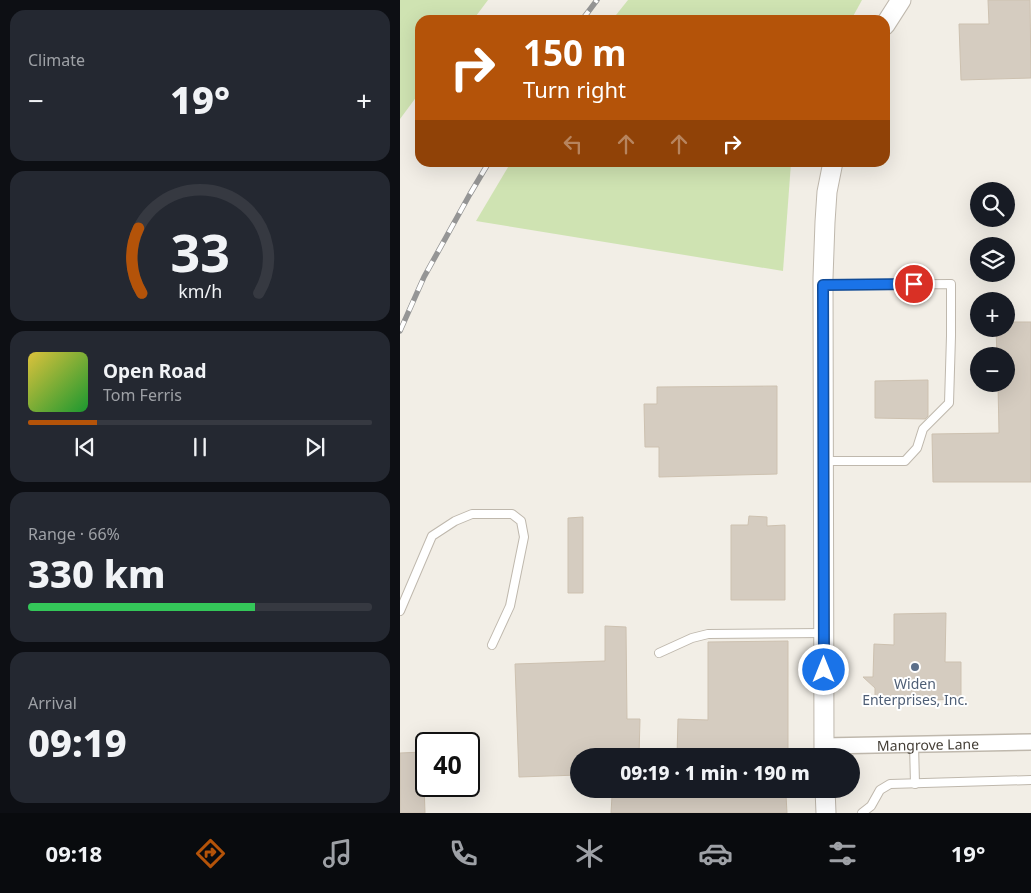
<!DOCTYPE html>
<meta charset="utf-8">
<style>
:root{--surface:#171b24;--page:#242831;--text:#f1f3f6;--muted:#9ea1a6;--line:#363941;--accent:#b45309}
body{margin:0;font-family:"Noto Sans",sans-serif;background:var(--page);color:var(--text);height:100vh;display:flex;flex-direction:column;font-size:19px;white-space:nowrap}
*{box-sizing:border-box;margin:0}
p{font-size:16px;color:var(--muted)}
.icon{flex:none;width:28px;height:28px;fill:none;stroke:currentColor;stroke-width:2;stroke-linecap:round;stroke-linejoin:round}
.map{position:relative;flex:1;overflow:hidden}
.drawer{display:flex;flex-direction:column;gap:10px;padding:10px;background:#0d0f14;width:400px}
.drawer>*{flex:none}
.guide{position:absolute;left:15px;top:15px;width:475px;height:152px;border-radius:15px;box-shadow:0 5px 20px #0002;background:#b45309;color:#fff;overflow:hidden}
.fabs{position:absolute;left:570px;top:182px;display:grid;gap:10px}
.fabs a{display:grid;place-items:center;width:45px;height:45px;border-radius:50%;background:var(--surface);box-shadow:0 5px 20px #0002;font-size:25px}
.speed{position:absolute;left:15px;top:732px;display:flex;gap:10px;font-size:25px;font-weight:700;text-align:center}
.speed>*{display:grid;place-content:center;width:65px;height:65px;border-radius:50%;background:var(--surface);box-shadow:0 5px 20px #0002;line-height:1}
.speed .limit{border:2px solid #111;border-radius:8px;background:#fff;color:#111}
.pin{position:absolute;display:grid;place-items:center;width:42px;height:42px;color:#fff;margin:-21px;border:2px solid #fff;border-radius:50%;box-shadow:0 1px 5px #0007}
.me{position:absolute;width:55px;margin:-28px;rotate:0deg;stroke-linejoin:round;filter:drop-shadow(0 0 4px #0008)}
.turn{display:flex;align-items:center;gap:18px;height:105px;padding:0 25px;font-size:22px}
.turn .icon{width:65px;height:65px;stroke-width:2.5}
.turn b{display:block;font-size:35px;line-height:42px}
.lanes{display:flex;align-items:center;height:48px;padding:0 25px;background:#0003;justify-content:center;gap:25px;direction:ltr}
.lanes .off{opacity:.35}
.big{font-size:38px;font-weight:800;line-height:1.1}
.drawer .card{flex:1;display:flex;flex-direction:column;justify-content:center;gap:8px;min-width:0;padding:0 18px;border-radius:15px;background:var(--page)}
.drawer .dial{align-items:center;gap:0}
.dial svg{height:130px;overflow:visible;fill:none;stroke:var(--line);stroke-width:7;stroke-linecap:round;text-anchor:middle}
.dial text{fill:var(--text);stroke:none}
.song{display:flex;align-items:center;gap:15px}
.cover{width:60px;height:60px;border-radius:8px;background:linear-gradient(135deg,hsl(50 70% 55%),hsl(130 70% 35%))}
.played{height:5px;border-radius:2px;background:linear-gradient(90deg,var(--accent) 20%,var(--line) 20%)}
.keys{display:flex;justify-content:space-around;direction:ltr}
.heat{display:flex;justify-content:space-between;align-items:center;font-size:28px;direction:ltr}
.charge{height:8px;border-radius:4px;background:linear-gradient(90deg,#34c759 66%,var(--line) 0)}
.trip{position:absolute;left:170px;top:748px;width:290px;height:50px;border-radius:25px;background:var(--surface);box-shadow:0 5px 20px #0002;font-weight:800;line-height:50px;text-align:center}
.dock{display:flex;height:80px;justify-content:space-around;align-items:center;background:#090b0e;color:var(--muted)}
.dock .icon{width:35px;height:35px}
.dock .on{color:var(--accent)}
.dock b{font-size:22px;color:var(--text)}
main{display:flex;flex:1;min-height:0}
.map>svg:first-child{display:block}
.green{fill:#cfe3b2}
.building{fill:#d5ccc0;stroke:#cdc1b0}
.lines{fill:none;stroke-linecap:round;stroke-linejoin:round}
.service-casing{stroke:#bfb8ad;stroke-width:10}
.minor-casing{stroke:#bfb8ad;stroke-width:18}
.tertiary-casing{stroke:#bfb8ad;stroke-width:21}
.service{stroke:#fff;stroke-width:8}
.minor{stroke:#fff;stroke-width:15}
.tertiary{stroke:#fff;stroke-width:19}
.rail-casing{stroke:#959595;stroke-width:5.5}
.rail{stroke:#fff;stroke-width:4;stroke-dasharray:11;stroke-linecap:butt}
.route-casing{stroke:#114b97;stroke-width:12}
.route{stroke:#1a73e8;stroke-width:9}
.service-dot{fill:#5c6f8a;stroke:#fff;stroke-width:2}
.labels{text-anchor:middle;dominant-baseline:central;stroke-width:4;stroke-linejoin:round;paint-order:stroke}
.service-label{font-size:14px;fill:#4e5e75;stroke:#fff}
.street-label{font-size:14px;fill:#443e36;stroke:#fff}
</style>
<main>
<section class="drawer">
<div class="card"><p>Climate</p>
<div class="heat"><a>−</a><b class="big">19°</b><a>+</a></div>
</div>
<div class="card dial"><svg viewBox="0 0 100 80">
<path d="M14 69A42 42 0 1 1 86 69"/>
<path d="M14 69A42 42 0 0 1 12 29" stroke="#b45309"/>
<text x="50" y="56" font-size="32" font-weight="700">33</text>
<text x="50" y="72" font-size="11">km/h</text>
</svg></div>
<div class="card">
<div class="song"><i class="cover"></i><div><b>Open Road</b><p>Tom Ferris</p></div></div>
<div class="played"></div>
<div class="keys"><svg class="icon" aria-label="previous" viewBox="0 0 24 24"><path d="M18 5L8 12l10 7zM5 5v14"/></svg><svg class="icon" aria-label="pause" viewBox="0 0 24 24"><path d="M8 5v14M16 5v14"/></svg><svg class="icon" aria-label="next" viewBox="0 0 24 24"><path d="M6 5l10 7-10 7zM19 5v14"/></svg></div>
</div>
<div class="card"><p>Range · 66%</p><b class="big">330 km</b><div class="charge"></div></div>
<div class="card"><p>Arrival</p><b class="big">09:19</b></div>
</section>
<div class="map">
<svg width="631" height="813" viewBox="0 0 631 813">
<rect width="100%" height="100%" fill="#f2eee6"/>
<g class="green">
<polygon points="0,0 88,0 73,20 20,20 20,92 0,119"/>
<polygon points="228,0 462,0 451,20 212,20"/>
<polygon points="111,162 391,163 383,271 76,221"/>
</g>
<g class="building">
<polygon points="588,0 630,0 631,78 561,80 559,24 589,24"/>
<polygon points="606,322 631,322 631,482 533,482 532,434 599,433 598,384 606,384 606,356 597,356 596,329 606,329"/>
<polygon points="528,380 528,416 525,419 475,418 475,381"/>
<polygon points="377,386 377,474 259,477 259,447 245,447 244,404 257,404 257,387"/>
<polygon points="349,516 367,517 367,526 385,525 385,600 331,600 331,525 348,525"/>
<polygon points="183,517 183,593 168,593 168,518"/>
<polygon points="546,613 545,662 561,662 561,699 475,702 475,688 463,677 473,677 474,644 494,645 494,614"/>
<polygon points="205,626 226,627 227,719 240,719 239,756 179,756 179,775 119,777 115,664 205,661"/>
<polygon points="388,641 388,755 277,756 278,719 308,720 308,642"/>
<polygon points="23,752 25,813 0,813 0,753"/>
<polygon points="386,795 387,813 211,813 212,796"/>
</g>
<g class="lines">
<defs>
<g id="service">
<polyline points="423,285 551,284 551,336 549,403 523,429 517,448 505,461 424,461"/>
<polyline points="0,611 32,536 55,521 72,514 112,514 121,521 124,537 110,606 92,645"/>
<polyline points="259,653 292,638 308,634 424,633"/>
<polyline points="514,744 515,784"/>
<polyline points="462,813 471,806 480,790 490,784 631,780"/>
</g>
<g id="minor">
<path id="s1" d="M424,746L631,742"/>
</g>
<g id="tertiary">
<polyline points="485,25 501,0"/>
<polyline points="424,756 423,278 425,222 427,192 433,162"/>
<polyline points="425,789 426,813"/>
</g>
</defs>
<use href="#service" class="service-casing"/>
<use href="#minor" class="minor-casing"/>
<use href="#tertiary" class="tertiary-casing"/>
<use href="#service" class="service"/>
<use href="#minor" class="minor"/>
<use href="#tertiary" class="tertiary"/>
<defs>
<g id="rail">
<polyline points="182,20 197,0"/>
<polyline points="0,331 24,277 70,194 89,162"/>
</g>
</defs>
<use href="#rail" class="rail-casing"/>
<use href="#rail" class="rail"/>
</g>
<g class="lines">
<defs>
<polyline id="route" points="424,670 423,285 514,284"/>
</defs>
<use href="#route" class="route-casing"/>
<use href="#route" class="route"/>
</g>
<circle class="service-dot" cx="515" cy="667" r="5"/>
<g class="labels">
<g class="service-label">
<text x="515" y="683">Widen<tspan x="515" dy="16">Enterprises, Inc.</tspan></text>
</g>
<g class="street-label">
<text stroke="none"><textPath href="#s1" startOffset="104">Mangrove Lane</textPath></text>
</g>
</g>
</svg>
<div class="fabs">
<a><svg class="icon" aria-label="search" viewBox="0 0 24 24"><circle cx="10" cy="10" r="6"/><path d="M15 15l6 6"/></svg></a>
<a><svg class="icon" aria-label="layers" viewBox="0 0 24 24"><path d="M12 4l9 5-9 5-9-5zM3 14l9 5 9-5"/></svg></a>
<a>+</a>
<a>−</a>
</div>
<div class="speed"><div class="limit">40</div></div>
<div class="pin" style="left:514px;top:284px;background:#d93025"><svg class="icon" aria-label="arrive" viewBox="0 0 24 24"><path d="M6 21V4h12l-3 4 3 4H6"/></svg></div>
<svg class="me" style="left:424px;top:670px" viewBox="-20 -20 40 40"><circle r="17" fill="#1a73e8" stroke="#fff" stroke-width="3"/><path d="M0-11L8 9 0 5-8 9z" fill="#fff"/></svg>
<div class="trip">09:19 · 1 min · 190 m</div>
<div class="guide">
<div class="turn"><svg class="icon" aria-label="right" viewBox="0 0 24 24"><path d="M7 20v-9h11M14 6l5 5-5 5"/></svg><div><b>150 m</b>Turn right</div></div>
<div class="lanes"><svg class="icon off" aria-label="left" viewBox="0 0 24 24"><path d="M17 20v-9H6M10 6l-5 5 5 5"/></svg><svg class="icon off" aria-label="ahead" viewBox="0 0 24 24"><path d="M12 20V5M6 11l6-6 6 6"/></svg><svg class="icon off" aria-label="ahead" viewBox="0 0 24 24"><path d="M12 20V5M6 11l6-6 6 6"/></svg><svg class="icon" aria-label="right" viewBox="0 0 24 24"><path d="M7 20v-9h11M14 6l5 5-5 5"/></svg></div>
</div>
</div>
</main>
<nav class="dock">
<b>09:18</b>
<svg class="icon on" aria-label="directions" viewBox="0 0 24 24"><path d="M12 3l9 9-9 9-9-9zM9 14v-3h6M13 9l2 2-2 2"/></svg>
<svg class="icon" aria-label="music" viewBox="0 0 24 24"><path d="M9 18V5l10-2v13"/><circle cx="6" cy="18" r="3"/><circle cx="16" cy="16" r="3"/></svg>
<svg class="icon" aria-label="phone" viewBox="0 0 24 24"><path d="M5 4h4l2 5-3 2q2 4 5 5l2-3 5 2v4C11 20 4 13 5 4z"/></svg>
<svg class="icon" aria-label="climate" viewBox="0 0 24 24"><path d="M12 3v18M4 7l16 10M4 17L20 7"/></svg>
<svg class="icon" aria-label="car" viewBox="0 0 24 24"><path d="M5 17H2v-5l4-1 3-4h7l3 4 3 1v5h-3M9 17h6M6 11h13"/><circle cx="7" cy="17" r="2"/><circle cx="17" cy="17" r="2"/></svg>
<svg class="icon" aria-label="filters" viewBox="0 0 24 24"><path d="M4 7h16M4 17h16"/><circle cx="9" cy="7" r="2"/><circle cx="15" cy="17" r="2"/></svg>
<b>19°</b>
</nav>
